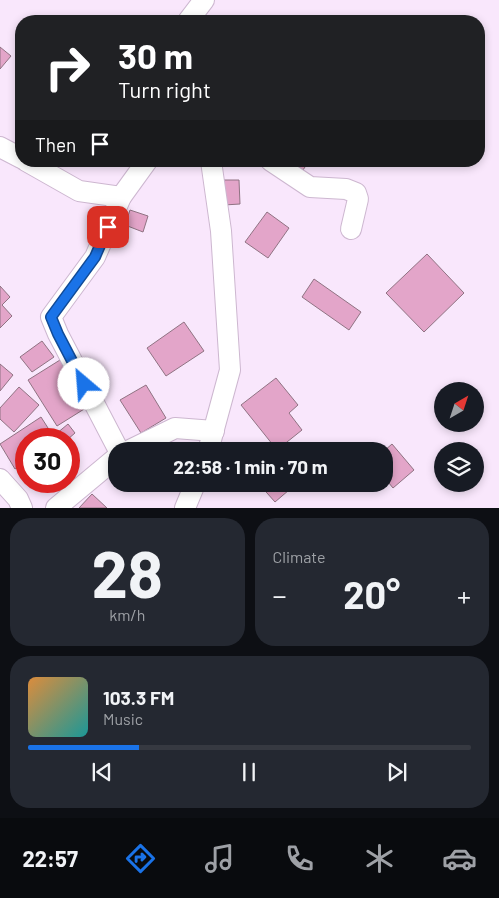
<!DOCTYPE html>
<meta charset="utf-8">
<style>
:root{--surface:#171b24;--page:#242831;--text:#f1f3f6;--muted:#9ea1a6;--line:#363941;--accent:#1a73e8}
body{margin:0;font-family:Barlow,sans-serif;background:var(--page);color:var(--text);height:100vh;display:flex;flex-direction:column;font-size:19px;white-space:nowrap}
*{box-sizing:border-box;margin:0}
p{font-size:16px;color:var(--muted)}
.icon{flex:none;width:28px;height:28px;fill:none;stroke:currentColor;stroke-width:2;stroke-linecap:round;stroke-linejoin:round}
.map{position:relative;height:508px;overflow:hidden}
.details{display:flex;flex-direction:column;gap:10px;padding:10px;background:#0d0f14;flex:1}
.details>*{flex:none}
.top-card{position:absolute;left:15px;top:15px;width:470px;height:152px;border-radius:20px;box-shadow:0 2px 8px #0003;background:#202124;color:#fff;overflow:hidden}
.needle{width:32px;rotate:39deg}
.fabs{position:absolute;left:434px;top:382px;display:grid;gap:10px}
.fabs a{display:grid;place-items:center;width:50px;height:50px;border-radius:50%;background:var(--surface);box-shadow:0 2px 8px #0003;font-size:25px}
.speed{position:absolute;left:15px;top:428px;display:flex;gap:10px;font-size:25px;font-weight:700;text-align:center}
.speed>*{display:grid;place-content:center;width:65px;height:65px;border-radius:50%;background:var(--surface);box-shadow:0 2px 8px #0003;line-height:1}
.speed .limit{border:8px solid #d22;background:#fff;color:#111}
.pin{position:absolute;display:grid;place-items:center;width:42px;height:42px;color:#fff;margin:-21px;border-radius:10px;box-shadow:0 2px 8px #0006}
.me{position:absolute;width:55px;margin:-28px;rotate:333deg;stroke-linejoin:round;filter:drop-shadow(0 0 4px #0008)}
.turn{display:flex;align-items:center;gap:18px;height:105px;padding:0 20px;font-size:22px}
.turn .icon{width:65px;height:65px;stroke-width:2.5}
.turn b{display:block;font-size:35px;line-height:42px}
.then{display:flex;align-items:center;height:48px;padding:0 20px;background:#0003;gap:10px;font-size:19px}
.big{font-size:38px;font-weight:700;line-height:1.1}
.details .card{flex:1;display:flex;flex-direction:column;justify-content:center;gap:8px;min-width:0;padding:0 18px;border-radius:20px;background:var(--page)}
.details .dial{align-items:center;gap:0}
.dial b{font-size:65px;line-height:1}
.song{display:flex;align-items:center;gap:15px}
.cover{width:60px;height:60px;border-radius:8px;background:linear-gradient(135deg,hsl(30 70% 55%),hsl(180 70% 35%))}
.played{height:5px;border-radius:2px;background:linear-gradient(90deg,var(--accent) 25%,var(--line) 25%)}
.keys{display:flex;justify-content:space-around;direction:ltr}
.heat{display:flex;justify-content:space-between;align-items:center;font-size:28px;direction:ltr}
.details .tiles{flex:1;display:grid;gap:10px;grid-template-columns:1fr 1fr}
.card:last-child{grid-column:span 2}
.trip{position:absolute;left:108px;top:442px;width:285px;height:50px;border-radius:20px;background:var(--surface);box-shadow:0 2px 8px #0003;font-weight:700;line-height:50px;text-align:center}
.dock{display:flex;height:80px;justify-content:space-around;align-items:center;background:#090b0e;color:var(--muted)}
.dock .icon{width:35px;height:35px}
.dock .on{color:var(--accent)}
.dock b{font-size:22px;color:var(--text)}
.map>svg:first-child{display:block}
.building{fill:#e3a5c9;stroke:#907383}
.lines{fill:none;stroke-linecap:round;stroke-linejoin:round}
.street-casing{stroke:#cdb7d0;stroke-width:22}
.street{stroke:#fff;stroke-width:20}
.route-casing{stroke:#114b97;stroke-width:12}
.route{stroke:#1a73e8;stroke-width:9}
</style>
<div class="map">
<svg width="499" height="508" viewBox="0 0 499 508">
<rect width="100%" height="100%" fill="#f9e7fc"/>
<g class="building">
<polygon points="0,47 11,56 0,69"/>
<polygon points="290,161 309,161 303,170"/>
<polygon points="223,180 239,180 240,204 224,205"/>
<polygon points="130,210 148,216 143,232 125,225"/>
<polygon points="267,212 289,228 268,258 245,242"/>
<polygon points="427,254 464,293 424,332 386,293"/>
<polygon points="314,279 361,312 349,330 302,297"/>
<polygon points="0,286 10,297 2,305 12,316 0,328"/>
<polygon points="184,322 204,351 166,376 147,348"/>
<polygon points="42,341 54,357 32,372 20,357"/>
<polygon points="60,360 89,406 57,426 28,380"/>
<polygon points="0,364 13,375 0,391"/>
<polygon points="276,378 298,405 289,413 302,430 277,450 241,405"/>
<polygon points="146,385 166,418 141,433 120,400"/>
<polygon points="19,387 39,405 14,432 0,419 0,408"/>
<polygon points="41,417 55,439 26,439 26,462 15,469 0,444"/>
<polygon points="68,424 75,433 68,439 60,439 56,434"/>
<polygon points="392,444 414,470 393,488 384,477 384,451"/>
<polygon points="259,484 296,484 275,502"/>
<polygon points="92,494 107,508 79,508"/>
</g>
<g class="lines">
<defs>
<g id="street">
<polyline points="188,21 204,0"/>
<polyline points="0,147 21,158"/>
<polyline points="26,161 79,191 121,197"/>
<polyline points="271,161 310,187 346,189 356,193 358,199 351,229"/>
<polyline points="119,451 58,334 51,317 95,257 121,197 147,161"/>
<polyline points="128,451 175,428 214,431"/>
<polyline points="208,451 230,370 221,231 211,161"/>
<polyline points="0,479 18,499 22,508"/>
<polyline points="56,508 116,458"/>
<polyline points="185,508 195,484"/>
</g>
</defs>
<use href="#street" class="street-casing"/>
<use href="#street" class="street"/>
</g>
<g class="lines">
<defs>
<polyline id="route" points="84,384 58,334 51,317 95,257 108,227"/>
</defs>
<use href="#route" class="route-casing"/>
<use href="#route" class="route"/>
</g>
</svg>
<div class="fabs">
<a><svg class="needle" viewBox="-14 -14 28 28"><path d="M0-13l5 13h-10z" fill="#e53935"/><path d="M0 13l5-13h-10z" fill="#9ea1a6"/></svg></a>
<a><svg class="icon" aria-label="layers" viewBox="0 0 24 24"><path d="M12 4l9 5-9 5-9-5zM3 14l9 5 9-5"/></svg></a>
</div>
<div class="speed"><div class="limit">30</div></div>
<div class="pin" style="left:108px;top:227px;background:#d93025"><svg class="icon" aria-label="arrive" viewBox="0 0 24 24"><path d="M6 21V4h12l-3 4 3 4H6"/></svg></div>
<svg class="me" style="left:84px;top:384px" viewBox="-20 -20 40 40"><circle r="19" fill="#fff"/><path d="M0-13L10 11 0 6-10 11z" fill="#1a73e8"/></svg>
<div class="trip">22:58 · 1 min · 70 m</div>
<div class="top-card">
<div class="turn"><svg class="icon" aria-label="right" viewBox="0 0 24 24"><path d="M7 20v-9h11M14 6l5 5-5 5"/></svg><div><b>30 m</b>Turn right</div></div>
<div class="then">Then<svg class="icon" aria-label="arrive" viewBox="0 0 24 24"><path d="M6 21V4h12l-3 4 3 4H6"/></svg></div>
</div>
</div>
<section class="details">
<div class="tiles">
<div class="card dial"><b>28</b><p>km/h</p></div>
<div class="card"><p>Climate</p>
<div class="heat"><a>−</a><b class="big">20°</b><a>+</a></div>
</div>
<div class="card">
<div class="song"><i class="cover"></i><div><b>103.3 FM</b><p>Music</p></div></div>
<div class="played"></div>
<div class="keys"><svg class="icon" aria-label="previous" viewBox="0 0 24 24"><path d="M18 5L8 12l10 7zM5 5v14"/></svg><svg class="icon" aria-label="pause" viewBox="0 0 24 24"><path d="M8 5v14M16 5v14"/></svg><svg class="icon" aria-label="next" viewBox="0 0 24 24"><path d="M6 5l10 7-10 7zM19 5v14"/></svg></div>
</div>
</div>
</section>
<nav class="dock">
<b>22:57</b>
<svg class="icon on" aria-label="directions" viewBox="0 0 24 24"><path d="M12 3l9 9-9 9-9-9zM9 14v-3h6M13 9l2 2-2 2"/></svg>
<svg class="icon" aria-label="music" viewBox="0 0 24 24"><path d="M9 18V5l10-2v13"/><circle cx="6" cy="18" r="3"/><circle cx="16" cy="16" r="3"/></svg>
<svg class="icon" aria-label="phone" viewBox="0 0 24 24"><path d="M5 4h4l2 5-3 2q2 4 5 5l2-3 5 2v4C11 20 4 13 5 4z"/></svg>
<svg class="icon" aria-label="climate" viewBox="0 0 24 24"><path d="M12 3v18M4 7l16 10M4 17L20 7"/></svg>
<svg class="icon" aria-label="car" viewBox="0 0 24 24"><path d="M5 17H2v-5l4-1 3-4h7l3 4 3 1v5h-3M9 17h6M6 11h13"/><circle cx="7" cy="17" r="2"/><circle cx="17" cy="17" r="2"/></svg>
</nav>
